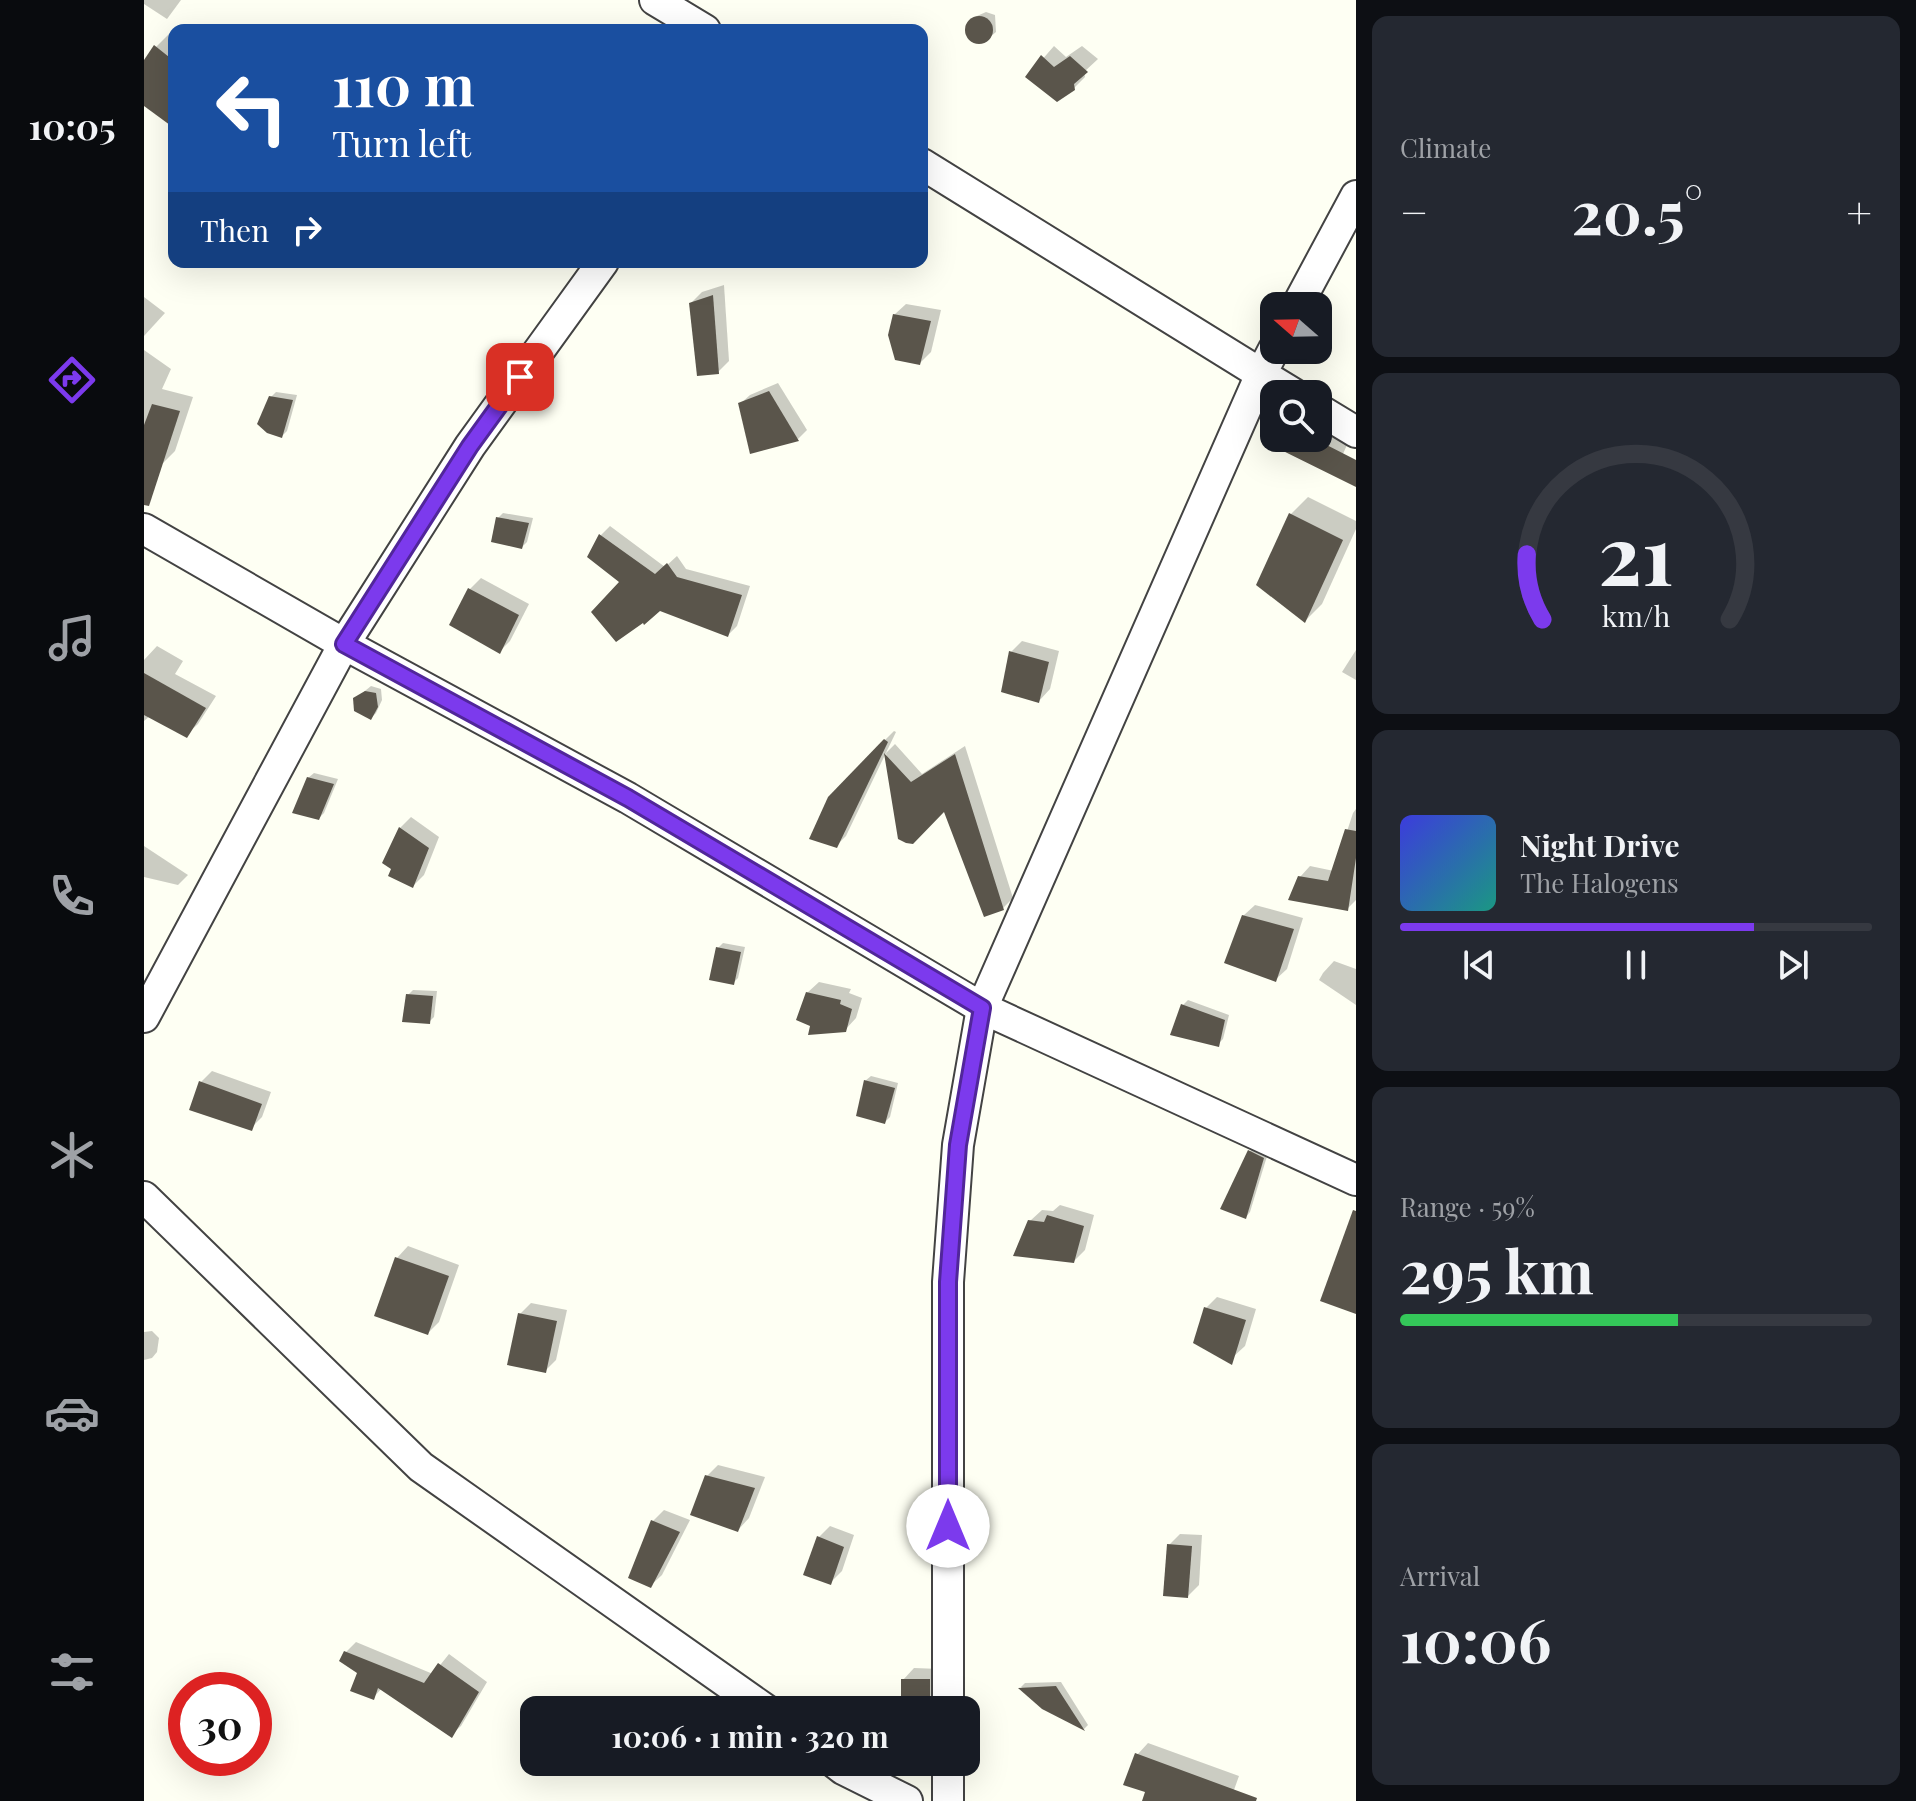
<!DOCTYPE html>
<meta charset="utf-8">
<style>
:root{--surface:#171b24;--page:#242831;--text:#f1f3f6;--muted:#9ea1a6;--line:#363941;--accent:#7c3aed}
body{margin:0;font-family:"Playfair Display",serif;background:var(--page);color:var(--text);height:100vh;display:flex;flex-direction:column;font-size:30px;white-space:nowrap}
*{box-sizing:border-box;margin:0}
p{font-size:26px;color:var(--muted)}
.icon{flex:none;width:44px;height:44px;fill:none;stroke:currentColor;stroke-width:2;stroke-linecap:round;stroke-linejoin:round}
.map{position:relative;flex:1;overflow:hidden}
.panel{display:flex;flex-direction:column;gap:16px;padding:16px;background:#0d0f14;width:560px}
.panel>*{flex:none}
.hud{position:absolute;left:24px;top:24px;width:760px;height:244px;border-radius:16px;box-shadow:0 8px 32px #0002;background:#1a4fa0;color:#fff;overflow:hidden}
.needle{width:52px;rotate:290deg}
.controls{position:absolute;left:1116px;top:292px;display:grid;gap:16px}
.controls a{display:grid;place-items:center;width:72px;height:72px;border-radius:16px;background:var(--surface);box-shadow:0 8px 32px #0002;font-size:40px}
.speed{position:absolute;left:24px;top:1672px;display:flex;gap:16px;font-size:40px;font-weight:700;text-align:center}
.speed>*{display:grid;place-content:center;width:104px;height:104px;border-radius:50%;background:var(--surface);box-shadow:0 8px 32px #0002;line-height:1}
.speed .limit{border:12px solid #d22;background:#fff;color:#111}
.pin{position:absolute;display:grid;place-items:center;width:68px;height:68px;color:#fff;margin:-34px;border-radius:16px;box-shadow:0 4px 12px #0006}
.me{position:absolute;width:88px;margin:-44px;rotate:0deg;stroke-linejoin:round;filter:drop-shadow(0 0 6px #0008)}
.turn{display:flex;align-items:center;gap:28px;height:168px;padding:0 32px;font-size:36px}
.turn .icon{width:104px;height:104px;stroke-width:2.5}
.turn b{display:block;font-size:56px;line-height:68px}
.then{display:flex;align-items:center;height:76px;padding:0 32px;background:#0003;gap:16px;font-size:30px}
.big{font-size:60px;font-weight:700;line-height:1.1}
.panel .tile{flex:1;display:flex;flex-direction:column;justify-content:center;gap:12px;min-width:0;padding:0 28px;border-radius:16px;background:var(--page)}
.panel .dial{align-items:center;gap:0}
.dial svg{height:208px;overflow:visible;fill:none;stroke:var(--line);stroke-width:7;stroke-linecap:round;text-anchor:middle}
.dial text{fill:var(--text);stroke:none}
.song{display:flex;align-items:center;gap:24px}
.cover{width:96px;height:96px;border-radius:12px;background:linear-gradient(135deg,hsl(240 70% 55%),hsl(170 70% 35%))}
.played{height:8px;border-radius:4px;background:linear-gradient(90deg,var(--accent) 75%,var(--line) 75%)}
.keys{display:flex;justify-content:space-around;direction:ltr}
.heat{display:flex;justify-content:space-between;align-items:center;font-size:44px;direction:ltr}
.charge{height:12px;border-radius:6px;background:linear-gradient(90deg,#34c759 59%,var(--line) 0)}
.trip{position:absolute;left:376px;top:1696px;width:460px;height:80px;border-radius:16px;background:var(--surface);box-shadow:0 8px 32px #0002;font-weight:700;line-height:80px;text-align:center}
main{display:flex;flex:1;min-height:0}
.tabs{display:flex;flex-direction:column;width:144px;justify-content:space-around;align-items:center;background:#090b0e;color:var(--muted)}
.tabs .icon{width:56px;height:56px}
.tabs .active{color:var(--accent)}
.tabs b{font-size:36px;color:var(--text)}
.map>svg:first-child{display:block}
.shadow{fill:#0003}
.building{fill:#5a554b}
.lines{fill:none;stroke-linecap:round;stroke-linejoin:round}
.street-casing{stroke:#434343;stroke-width:34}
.street{stroke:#fff;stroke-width:30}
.route-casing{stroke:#51269a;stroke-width:20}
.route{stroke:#7c3aed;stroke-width:14}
</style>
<main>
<nav class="tabs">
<b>10:05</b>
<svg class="icon active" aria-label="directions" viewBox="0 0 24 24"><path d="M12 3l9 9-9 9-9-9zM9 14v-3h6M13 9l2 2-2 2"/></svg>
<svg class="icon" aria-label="music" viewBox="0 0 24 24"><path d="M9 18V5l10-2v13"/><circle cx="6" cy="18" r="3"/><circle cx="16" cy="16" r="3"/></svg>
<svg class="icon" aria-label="phone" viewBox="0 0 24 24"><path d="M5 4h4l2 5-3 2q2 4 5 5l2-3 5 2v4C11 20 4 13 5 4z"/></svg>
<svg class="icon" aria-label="climate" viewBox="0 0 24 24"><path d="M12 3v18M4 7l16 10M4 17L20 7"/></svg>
<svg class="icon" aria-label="car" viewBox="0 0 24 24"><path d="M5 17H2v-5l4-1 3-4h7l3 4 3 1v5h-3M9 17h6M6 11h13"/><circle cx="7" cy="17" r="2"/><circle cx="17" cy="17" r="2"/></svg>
<svg class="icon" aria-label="filters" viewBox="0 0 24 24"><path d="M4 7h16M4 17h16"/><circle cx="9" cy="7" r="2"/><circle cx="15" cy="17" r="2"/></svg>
</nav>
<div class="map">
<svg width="1212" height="1801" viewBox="0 0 1212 1801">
<rect width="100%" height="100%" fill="#fefff3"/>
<g class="shadow">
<polygon points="0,0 37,0 23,19 0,4"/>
<polygon points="842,12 851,15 852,32 846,37 833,43 825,37 823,29 833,16"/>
<polygon points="29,30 30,31 30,126 0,104 0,63 12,47"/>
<polygon points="910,46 922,57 938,46 954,59 940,72 941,77 929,89 883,77"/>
<polygon points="169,262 186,262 180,268"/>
<polygon points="580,285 585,361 574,372 547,303 558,292"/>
<polygon points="0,297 21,313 0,336"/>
<polygon points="762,304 797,310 787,352 776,363 750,315"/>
<polygon points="0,350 27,369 18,389 49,397 31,451 17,465 0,459"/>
<polygon points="634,383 663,430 654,439 596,404 606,395"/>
<polygon points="132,392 153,395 143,431 138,436 127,397"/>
<polygon points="1130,418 1130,438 1174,438 1174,424 1206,438 1195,463 1121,440"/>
<polygon points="1164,497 1212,521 1212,529 1178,604 1161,621 1147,514"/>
<polygon points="359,513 389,518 383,542 378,547 354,518"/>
<polygon points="466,526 521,567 533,556 542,569 606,586 593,626 584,635 478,582 445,557 457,535"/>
<polygon points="337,578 385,604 366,641 355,652 326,589"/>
<polygon points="878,641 915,651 906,689 895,701 867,652"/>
<polygon points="13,646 39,661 31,674 72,696 54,724 42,735 6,716 0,721 0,660"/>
<polygon points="1212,650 1212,680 1198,672"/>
<polygon points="227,686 237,689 238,700 232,713 227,718 211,699"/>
<polygon points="750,731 752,732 702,836 693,845 741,740"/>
<polygon points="751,744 778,774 821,746 869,898 859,908 801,808 756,837 742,753"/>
<polygon points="170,773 194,779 180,813 175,818 164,778"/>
<polygon points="1212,809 1212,900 1203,909 1156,877 1166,866 1190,871 1209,813"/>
<polygon points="267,817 295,837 280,875 269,886 249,868 256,828"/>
<polygon points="0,846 44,875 34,885 0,877"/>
<polygon points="1111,905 1159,918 1143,969 1131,980 1099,916"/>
<polygon points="579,943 601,947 594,978 589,983 574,948"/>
<polygon points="1190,961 1212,969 1212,1005 1175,980 1179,973"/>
<polygon points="675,982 707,989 705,993 718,998 712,1018 701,1030 668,1025 663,993"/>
<polygon points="269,990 293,991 290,1017 285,1022 264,995"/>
<polygon points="1044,1000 1085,1015 1079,1039 1074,1044 1039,1005"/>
<polygon points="68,1071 127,1092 118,1117 107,1128 57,1082"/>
<polygon points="727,1076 754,1083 746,1117 741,1122 721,1081"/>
<polygon points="1111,1146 1124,1153 1106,1212 1102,1217 1106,1151"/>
<polygon points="916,1205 950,1215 941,1250 930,1261 886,1221 898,1210 909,1211"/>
<polygon points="264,1246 315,1265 295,1322 284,1333 253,1258"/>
<polygon points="1073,1297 1112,1309 1101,1346 1089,1357 1062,1308"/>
<polygon points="387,1303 423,1310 412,1360 401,1371 376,1314"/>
<polygon points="8,1331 15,1338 13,1352 8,1358 0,1360 0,1332"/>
<polygon points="574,1465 621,1477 605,1518 594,1530 563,1476"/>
<polygon points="520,1510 546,1520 518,1575 506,1586 509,1521"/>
<polygon points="686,1526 710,1535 698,1571 687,1582 675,1537"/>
<polygon points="1036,1534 1058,1535 1055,1585 1044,1596 1025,1545"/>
<polygon points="212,1642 289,1674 305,1654 343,1682 317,1726 307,1735 238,1688 229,1698 202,1652"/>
<polygon points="770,1668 796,1669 802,1710 759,1710 759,1680"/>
<polygon points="917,1682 944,1725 940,1729 900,1708 877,1687 881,1683"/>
<polygon points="702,1698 722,1710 690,1710"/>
<polygon points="1004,1743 1095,1776 1086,1801 1000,1801 1004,1791 993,1755"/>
<polygon points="730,1762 760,1762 750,1772"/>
</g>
<g class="building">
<circle cx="835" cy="30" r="14"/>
<polygon points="10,45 30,61 30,128 0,106 0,60"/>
<polygon points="897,55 910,67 926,56 944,72 930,84 931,90 913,102 881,77"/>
<polygon points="569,295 575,374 553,376 545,303"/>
<polygon points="749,314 787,321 776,365 751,360 744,335"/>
<polygon points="625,391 655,441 606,454 594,403"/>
<polygon points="125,396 149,400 138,438 123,433 113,424"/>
<polygon points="8,404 36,411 5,506 0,505 0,425"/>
<polygon points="1128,417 1130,418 1130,438 1169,438 1212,460 1212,487 1119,441"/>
<polygon points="1145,513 1199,540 1161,623 1112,585"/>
<polygon points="352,517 385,523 378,549 347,542"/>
<polygon points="455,534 511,574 523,563 533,577 598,595 584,637 516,611 500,625 499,623 472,642 447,612 475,582 443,557"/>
<polygon points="324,588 375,615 356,654 305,625"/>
<polygon points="865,651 905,662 895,703 857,692"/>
<polygon points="0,673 62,708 43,738 0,715"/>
<polygon points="221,691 232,693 234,707 227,720 210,711 209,698"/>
<polygon points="740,739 744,742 693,848 665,839 684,797"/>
<polygon points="740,753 767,782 811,754 860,910 840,917 800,812 769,844 762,843 754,839"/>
<polygon points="163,777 190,784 175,820 148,813"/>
<polygon points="255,827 285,848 269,888 244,876 247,869 238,863"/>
<polygon points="1201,829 1212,831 1212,858 1204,911 1144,900 1154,876 1184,881"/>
<polygon points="1098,915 1150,929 1132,982 1080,963"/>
<polygon points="572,947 597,952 590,985 565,980"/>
<polygon points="662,992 697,1000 696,1004 708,1009 702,1032 664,1035 666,1026 652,1020"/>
<polygon points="262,994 289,996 286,1024 258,1022"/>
<polygon points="1037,1004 1081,1020 1075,1047 1026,1035"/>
<polygon points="720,1080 751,1088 741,1124 712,1116"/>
<polygon points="55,1081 118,1104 108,1131 45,1110"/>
<polygon points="1104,1150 1120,1158 1102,1219 1076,1209"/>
<polygon points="1209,1210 1212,1211 1212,1314 1176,1301"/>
<polygon points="903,1215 940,1226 930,1263 869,1256 884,1220 900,1222"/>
<polygon points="251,1257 305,1276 284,1335 230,1316"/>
<polygon points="1060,1307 1102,1320 1088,1365 1049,1343"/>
<polygon points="374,1313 413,1321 402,1373 363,1365"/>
<polygon points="561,1475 611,1488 594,1532 546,1515"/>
<polygon points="507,1520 536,1532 507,1588 484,1578"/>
<polygon points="673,1536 700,1547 687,1585 659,1575"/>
<polygon points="1023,1544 1048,1546 1044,1598 1019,1596"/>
<polygon points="200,1651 280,1683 294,1663 335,1692 308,1738 234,1688 230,1700 206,1691 213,1673 195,1661"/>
<rect x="757" y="1679" width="29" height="31"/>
<polygon points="912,1686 941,1731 898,1709 874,1688"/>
<polygon points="991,1753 1113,1798 1112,1801 998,1801 1001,1792 979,1785"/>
</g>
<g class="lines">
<defs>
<g id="street">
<polyline points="511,0 561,30"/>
<polyline points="778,164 1117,374 838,1008 814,1145 804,1282 804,1710"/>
<polyline points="1153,306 1212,196"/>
<polyline points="1130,349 1117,374 1150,394"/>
<polyline points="1174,409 1212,432"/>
<polyline points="0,529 200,644 484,798 838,1008 1212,1180"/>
<polyline points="0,1017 200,644 326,446 459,262"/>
<polyline points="0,1197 277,1467 622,1710"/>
<polyline points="690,1762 699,1769 763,1801"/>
<polyline points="804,1801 804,1762"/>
</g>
</defs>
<use href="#street" class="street-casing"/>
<use href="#street" class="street"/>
</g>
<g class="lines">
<defs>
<polyline id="route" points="376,377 326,446 200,644 484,798 838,1008 814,1145 804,1282 804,1526"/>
</defs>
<use href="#route" class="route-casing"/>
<use href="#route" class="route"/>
</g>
</svg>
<div class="controls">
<a><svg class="needle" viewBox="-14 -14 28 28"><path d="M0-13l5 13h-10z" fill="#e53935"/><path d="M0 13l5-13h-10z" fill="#9ea1a6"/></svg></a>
<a><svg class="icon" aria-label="search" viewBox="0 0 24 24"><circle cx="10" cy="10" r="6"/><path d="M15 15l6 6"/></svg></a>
</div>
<div class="speed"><div class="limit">30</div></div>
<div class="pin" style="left:376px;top:377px;background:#d93025"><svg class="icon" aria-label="arrive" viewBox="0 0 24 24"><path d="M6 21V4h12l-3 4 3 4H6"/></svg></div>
<svg class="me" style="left:804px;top:1526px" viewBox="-20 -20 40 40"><circle r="19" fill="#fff"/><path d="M0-13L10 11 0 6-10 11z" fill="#7c3aed"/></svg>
<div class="trip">10:06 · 1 min · 320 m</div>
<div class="hud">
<div class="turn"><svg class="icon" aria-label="left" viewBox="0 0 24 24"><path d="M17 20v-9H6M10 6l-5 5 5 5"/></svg><div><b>110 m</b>Turn left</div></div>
<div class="then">Then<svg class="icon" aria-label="right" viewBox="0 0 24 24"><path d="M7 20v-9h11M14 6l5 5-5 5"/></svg></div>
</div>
</div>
<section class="panel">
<div class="tile"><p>Climate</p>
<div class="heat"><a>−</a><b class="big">20.5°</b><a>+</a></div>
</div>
<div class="tile dial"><svg viewBox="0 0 100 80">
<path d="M14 69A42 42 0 1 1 86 69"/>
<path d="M14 69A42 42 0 0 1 8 44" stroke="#7c3aed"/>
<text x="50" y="56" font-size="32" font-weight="700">21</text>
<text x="50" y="72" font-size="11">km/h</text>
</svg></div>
<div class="tile">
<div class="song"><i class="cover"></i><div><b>Night Drive</b><p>The Halogens</p></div></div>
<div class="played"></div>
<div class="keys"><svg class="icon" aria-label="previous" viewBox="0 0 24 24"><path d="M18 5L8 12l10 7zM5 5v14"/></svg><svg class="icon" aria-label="pause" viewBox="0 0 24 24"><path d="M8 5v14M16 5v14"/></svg><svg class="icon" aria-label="next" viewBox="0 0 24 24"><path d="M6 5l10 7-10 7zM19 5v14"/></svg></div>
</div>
<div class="tile"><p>Range · 59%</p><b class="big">295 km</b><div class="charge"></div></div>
<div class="tile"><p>Arrival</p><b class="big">10:06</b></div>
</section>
</main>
